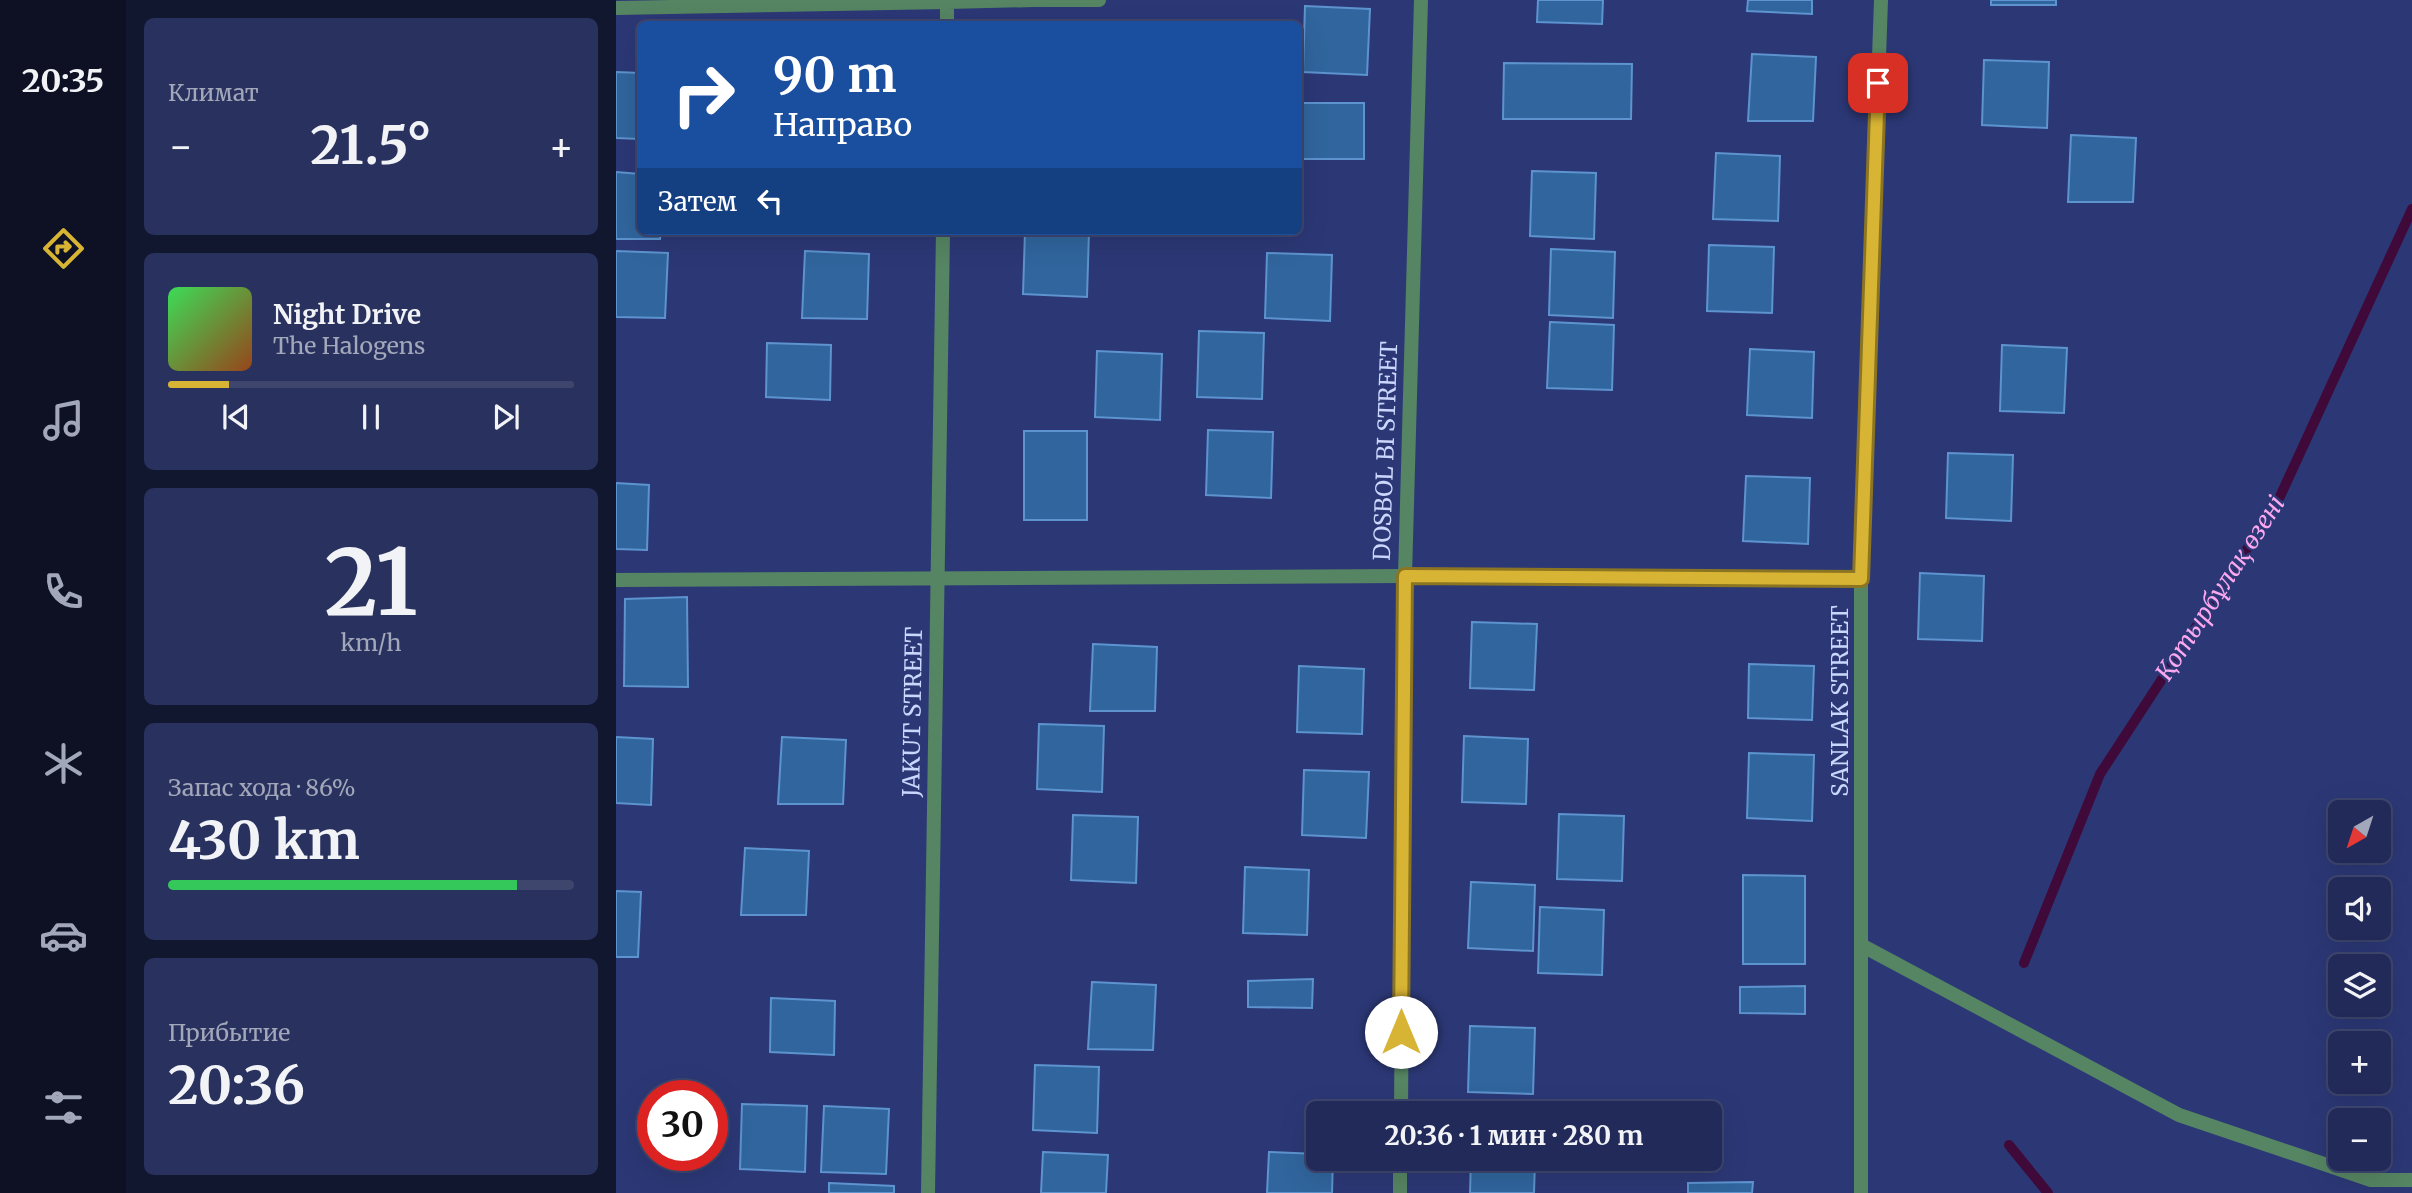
<!DOCTYPE html>
<html lang="ru">
<meta charset="utf-8">
<style>
:root{--surface:#212a58;--page:#29325e;--text:#f1f3f6;--muted:#a2a7ba;--line:#3e466e;--accent:#d8b434}
body{margin:0;font-family:Merriweather,serif;background:var(--page);color:var(--text);height:100vh;display:flex;flex-direction:column;font-size:26px;white-space:nowrap}
*{box-sizing:border-box;margin:0}
p{font-size:23px;color:var(--muted)}
.icon{flex:none;width:38px;height:38px;fill:none;stroke:currentColor;stroke-width:2;stroke-linecap:round;stroke-linejoin:round}
.map{position:relative;flex:1;overflow:hidden}
.drawer{display:flex;flex-direction:column;gap:18px;padding:18px;background:#121730;width:490px}
.drawer>*{flex:none}
.top-card{position:absolute;left:21px;top:21px;width:665px;height:214px;border-radius:10px;box-shadow:0 7px 28px #0002,0 0 0 2px var(--line);background:#1a4fa0;color:#fff;overflow:hidden}
.needle{width:46px;rotate:219deg}
.buttons{position:absolute;left:1712px;top:800px;display:grid;gap:14px}
.buttons a{display:grid;place-items:center;width:63px;height:63px;border-radius:10px;background:var(--surface);box-shadow:0 7px 28px #0002,0 0 0 2px var(--line);font-size:35px}
.speed{position:absolute;left:21px;top:1080px;display:flex;gap:14px;font-size:35px;font-weight:700;text-align:center}
.speed>*{display:grid;place-content:center;width:91px;height:91px;border-radius:50%;background:var(--surface);box-shadow:0 7px 28px #0002,0 0 0 2px var(--line);line-height:1}
.speed .limit{border:10px solid #d22;background:#fff;color:#111}
.pin{position:absolute;display:grid;place-items:center;width:60px;height:60px;color:#fff;margin:-30px;border-radius:14px;box-shadow:0 4px 10px #0006}
.me{position:absolute;width:77px;margin:-38px;rotate:0deg;stroke-linejoin:round;filter:drop-shadow(0 0 5px #0008)}
.turn{display:flex;align-items:center;gap:24px;height:147px;padding:0 21px;font-size:32px}
.turn .icon{width:91px;height:91px;stroke-width:2.5}
.turn b{display:block;font-size:49px;line-height:60px}
.then{display:flex;align-items:center;height:66px;padding:0 21px;background:#0003;gap:14px;font-size:26px}
.big{font-size:52px;font-weight:700;line-height:1.1}
.drawer .widget{flex:1;display:flex;flex-direction:column;justify-content:center;gap:10px;min-width:0;padding:0 24px;border-radius:10px;background:var(--page)}
.drawer .dial{align-items:center;gap:0}
.dial b{font-size:91px;line-height:1}
.song{display:flex;align-items:center;gap:21px}
.cover{width:84px;height:84px;border-radius:10px;background:linear-gradient(135deg,hsl(130 70% 55%),hsl(20 70% 35%))}
.played{height:7px;border-radius:4px;background:linear-gradient(90deg,var(--accent) 15%,var(--line) 15%)}
.keys{display:flex;justify-content:space-around;direction:ltr}
.heat{display:flex;justify-content:space-between;align-items:center;font-size:38px;direction:ltr}
.charge{height:10px;border-radius:5px;background:linear-gradient(90deg,#34c759 86%,var(--line) 0)}
.trip{position:absolute;left:690px;top:1101px;width:416px;height:70px;border-radius:10px;background:var(--surface);box-shadow:0 7px 28px #0002,0 0 0 2px var(--line);font-weight:700;line-height:70px;text-align:center}
main{display:flex;flex:1;min-height:0}
.dock{display:flex;flex-direction:column;width:126px;justify-content:space-around;align-items:center;background:#0d1123;color:var(--muted)}
.dock .icon{width:49px;height:49px}
.dock .current{color:var(--accent)}
.dock b{font-size:32px;color:var(--text)}
.map>svg:first-child{display:block}
.lines{fill:none;stroke-linecap:round;stroke-linejoin:round}
.stream{stroke:#3f0a3a;stroke-width:10}
.building{fill:#30659d;stroke:#5d93ce;stroke-width:2}
.service{stroke:#568563;stroke-width:14}
.minor{stroke:#568563;stroke-width:14}
.tertiary{stroke:#568563;stroke-width:14}
.route-casing{stroke:#8c7522;stroke-width:18}
.route{stroke:#d8b434;stroke-width:12}
.labels{text-anchor:middle;dominant-baseline:central;stroke-width:5;stroke-linejoin:round;paint-order:stroke}
.street-label{font-size:23px;fill:#cbd6fc;stroke:#2c3876}
.water-label{font-size:24px;font-style:italic;fill:#fba8ef;stroke:#2c3876}
</style>
<main>
<nav class="dock">
<b>20:35</b>
<svg class="icon current" aria-label="directions" viewBox="0 0 24 24"><path d="M12 3l9 9-9 9-9-9zM9 14v-3h6M13 9l2 2-2 2"/></svg>
<svg class="icon" aria-label="music" viewBox="0 0 24 24"><path d="M9 18V5l10-2v13"/><circle cx="6" cy="18" r="3"/><circle cx="16" cy="16" r="3"/></svg>
<svg class="icon" aria-label="phone" viewBox="0 0 24 24"><path d="M5 4h4l2 5-3 2q2 4 5 5l2-3 5 2v4C11 20 4 13 5 4z"/></svg>
<svg class="icon" aria-label="climate" viewBox="0 0 24 24"><path d="M12 3v18M4 7l16 10M4 17L20 7"/></svg>
<svg class="icon" aria-label="car" viewBox="0 0 24 24"><path d="M5 17H2v-5l4-1 3-4h7l3 4 3 1v5h-3M9 17h6M6 11h13"/><circle cx="7" cy="17" r="2"/><circle cx="17" cy="17" r="2"/></svg>
<svg class="icon" aria-label="filters" viewBox="0 0 24 24"><path d="M4 7h16M4 17h16"/><circle cx="9" cy="7" r="2"/><circle cx="15" cy="17" r="2"/></svg>
</nav>
<section class="drawer">
<div class="widget"><p>Климат</p>
<div class="heat"><a>−</a><b class="big">21.5°</b><a>+</a></div>
</div>
<div class="widget">
<div class="song"><i class="cover"></i><div><b>Night Drive</b><p>The Halogens</p></div></div>
<div class="played"></div>
<div class="keys"><svg class="icon" aria-label="previous" viewBox="0 0 24 24"><path d="M18 5L8 12l10 7zM5 5v14"/></svg><svg class="icon" aria-label="pause" viewBox="0 0 24 24"><path d="M8 5v14M16 5v14"/></svg><svg class="icon" aria-label="next" viewBox="0 0 24 24"><path d="M6 5l10 7-10 7zM19 5v14"/></svg></div>
</div>
<div class="widget dial"><b>21</b><p>km/h</p></div>
<div class="widget"><p>Запас хода · 86%</p><b class="big">430 km</b><div class="charge"></div></div>
<div class="widget"><p>Прибытие</p><b class="big">20:36</b></div>
</section>
<div class="map">
<svg width="1796" height="1193" viewBox="0 0 1796 1193">
<rect width="100%" height="100%" fill="#2c3876"/>
<g class="lines">
<g class="stream">
<polyline points="1408,963 1484,774 1661,503 1796,209"/>
<polyline points="1393,1145 1432,1193"/>
</g>
</g>
<g class="building">
<polygon points="922,0 987,0 986,24 921,22"/>
<polygon points="1132,0 1196,0 1196,14 1131,11"/>
<rect x="1375" y="0" width="65" height="5"/>
<polygon points="689,6 754,9 751,75 687,72"/>
<polygon points="1136,54 1200,57 1197,121 1132,121"/>
<polygon points="1368,60 1433,62 1431,128 1366,125"/>
<polygon points="888,63 1016,64 1015,119 887,119"/>
<polygon points="0,72 24,73 24,139 0,138"/>
<rect x="682" y="103" width="66" height="56"/>
<polygon points="1455,135 1520,138 1517,202 1452,202"/>
<polygon points="1100,153 1164,156 1162,221 1097,219"/>
<polygon points="916,171 980,173 978,239 914,236"/>
<polygon points="0,172 24,174 24,231 45,231 44,239 0,239"/>
<polygon points="409,231 473,231 471,297 407,294"/>
<polygon points="1093,245 1158,247 1156,313 1091,311"/>
<polygon points="935,249 999,252 997,318 933,315"/>
<polygon points="0,251 52,253 49,318 0,317"/>
<polygon points="189,251 253,254 251,319 186,318"/>
<polygon points="651,253 716,255 714,321 649,318"/>
<polygon points="934,322 998,325 996,390 931,388"/>
<polygon points="583,331 648,333 646,399 581,397"/>
<polygon points="151,343 215,345 214,400 150,397"/>
<polygon points="1386,345 1451,348 1448,413 1384,411"/>
<polygon points="1134,349 1198,352 1196,418 1131,415"/>
<polygon points="481,351 546,354 544,420 479,417"/>
<polygon points="592,430 657,432 655,498 590,495"/>
<rect x="408" y="431" width="63" height="89"/>
<polygon points="1332,453 1397,455 1395,521 1330,518"/>
<polygon points="1130,476 1194,478 1192,544 1127,541"/>
<polygon points="0,483 33,485 31,550 0,549"/>
<polygon points="1304,573 1368,576 1366,641 1302,639"/>
<polygon points="71,597 72,687 8,686 9,599"/>
<polygon points="856,622 921,624 918,690 854,688"/>
<polygon points="477,644 541,647 539,711 474,711"/>
<polygon points="1133,664 1198,666 1196,720 1132,718"/>
<polygon points="683,666 748,669 746,734 681,732"/>
<polygon points="423,724 488,726 486,792 421,789"/>
<polygon points="848,736 912,739 910,804 846,802"/>
<polygon points="0,737 37,739 35,805 0,803"/>
<polygon points="166,737 230,740 227,804 162,804"/>
<polygon points="1133,753 1198,755 1196,821 1131,818"/>
<polygon points="688,770 753,772 750,838 686,835"/>
<polygon points="943,814 1008,816 1006,881 941,879"/>
<polygon points="457,815 522,817 520,883 455,880"/>
<polygon points="129,848 193,851 190,915 125,915"/>
<polygon points="629,867 693,870 691,935 627,933"/>
<polygon points="1127,875 1189,876 1189,964 1127,964"/>
<polygon points="855,882 919,885 917,951 852,948"/>
<polygon points="0,891 25,892 22,957 0,957"/>
<polygon points="924,907 988,910 986,975 922,973"/>
<polygon points="697,979 696,1008 632,1007 632,981"/>
<polygon points="476,982 540,985 537,1050 472,1049"/>
<polygon points="1189,986 1189,1014 1124,1013 1124,987"/>
<polygon points="155,998 219,1001 218,1055 154,1052"/>
<polygon points="854,1026 919,1028 917,1094 852,1092"/>
<polygon points="419,1065 483,1067 481,1133 417,1130"/>
<polygon points="126,1104 191,1106 189,1172 124,1169"/>
<polygon points="208,1106 273,1109 270,1174 205,1172"/>
<polygon points="427,1152 492,1155 490,1193 425,1193"/>
<polygon points="653,1152 702,1154 702,1158 717,1158 716,1193 651,1193"/>
<polygon points="855,1158 919,1161 918,1193 854,1193"/>
<polygon points="1137,1182 1136,1193 1072,1193 1072,1183"/>
<polygon points="213,1183 278,1186 278,1193 213,1193"/>
</g>
<g class="lines">
<polyline class="service" points="1245,945 1563,1115 1755,1180 1796,1180"/>
<g class="minor">
<polyline points="418,0 483,0"/>
<polyline points="0,8 331,2"/>
<polyline points="0,580 789,576 1245,578"/>
<polyline points="785,1113 789,576 805,0"/>
<polyline points="784,1193 784,1158"/>
<polyline points="1245,1193 1245,578 1265,0"/>
</g>
<g class="tertiary">
<polyline points="331,24 331,2 418,0"/>
<polyline points="312,1193 327,231"/>
</g>
</g>
<g class="lines">
<defs>
<polyline id="route" points="785,1032 789,576 1245,579 1262,83"/>
</defs>
<use href="#route" class="route-casing"/>
<use href="#route" class="route"/>
</g>
<g class="labels">
<g class="street-label">
<text transform="translate(769 451) rotate(-88)">DOSBOL BI STREET</text>
<text transform="translate(1223 701) rotate(-90)">SANLAK STREET</text>
<text transform="translate(296 712) rotate(-89)">JAKUT STREET</text>
</g>
<g class="water-label">
<text transform="translate(1604 588) rotate(-57)">Қотырбұлақ өзені</text>
</g>
</g>
</svg>
<div class="buttons">
<a><svg class="needle" viewBox="-14 -14 28 28"><path d="M0-13l5 13h-10z" fill="#e53935"/><path d="M0 13l5-13h-10z" fill="#a2a7ba"/></svg></a>
<a><svg class="icon" aria-label="sound" viewBox="0 0 24 24"><path d="M4 9h4l5-4v14l-5-4H4zM17 9q2 3 0 6"/></svg></a>
<a><svg class="icon" aria-label="layers" viewBox="0 0 24 24"><path d="M12 4l9 5-9 5-9-5zM3 14l9 5 9-5"/></svg></a>
<a>+</a>
<a>−</a>
</div>
<div class="speed"><div class="limit">30</div></div>
<div class="pin" style="left:1262px;top:83px;background:#d93025"><svg class="icon" aria-label="arrive" viewBox="0 0 24 24"><path d="M6 21V4h12l-3 4 3 4H6"/></svg></div>
<svg class="me" style="left:785px;top:1032px" viewBox="-20 -20 40 40"><circle r="19" fill="#fff"/><path d="M0-13L10 11 0 6-10 11z" fill="#d8b434"/></svg>
<div class="trip">20:36 · 1 мин · 280 m</div>
<div class="top-card">
<div class="turn"><svg class="icon" aria-label="right" viewBox="0 0 24 24"><path d="M7 20v-9h11M14 6l5 5-5 5"/></svg><div><b>90 m</b>Направо</div></div>
<div class="then">Затем<svg class="icon" aria-label="left" viewBox="0 0 24 24"><path d="M17 20v-9H6M10 6l-5 5 5 5"/></svg></div>
</div>
</div>
</main>
